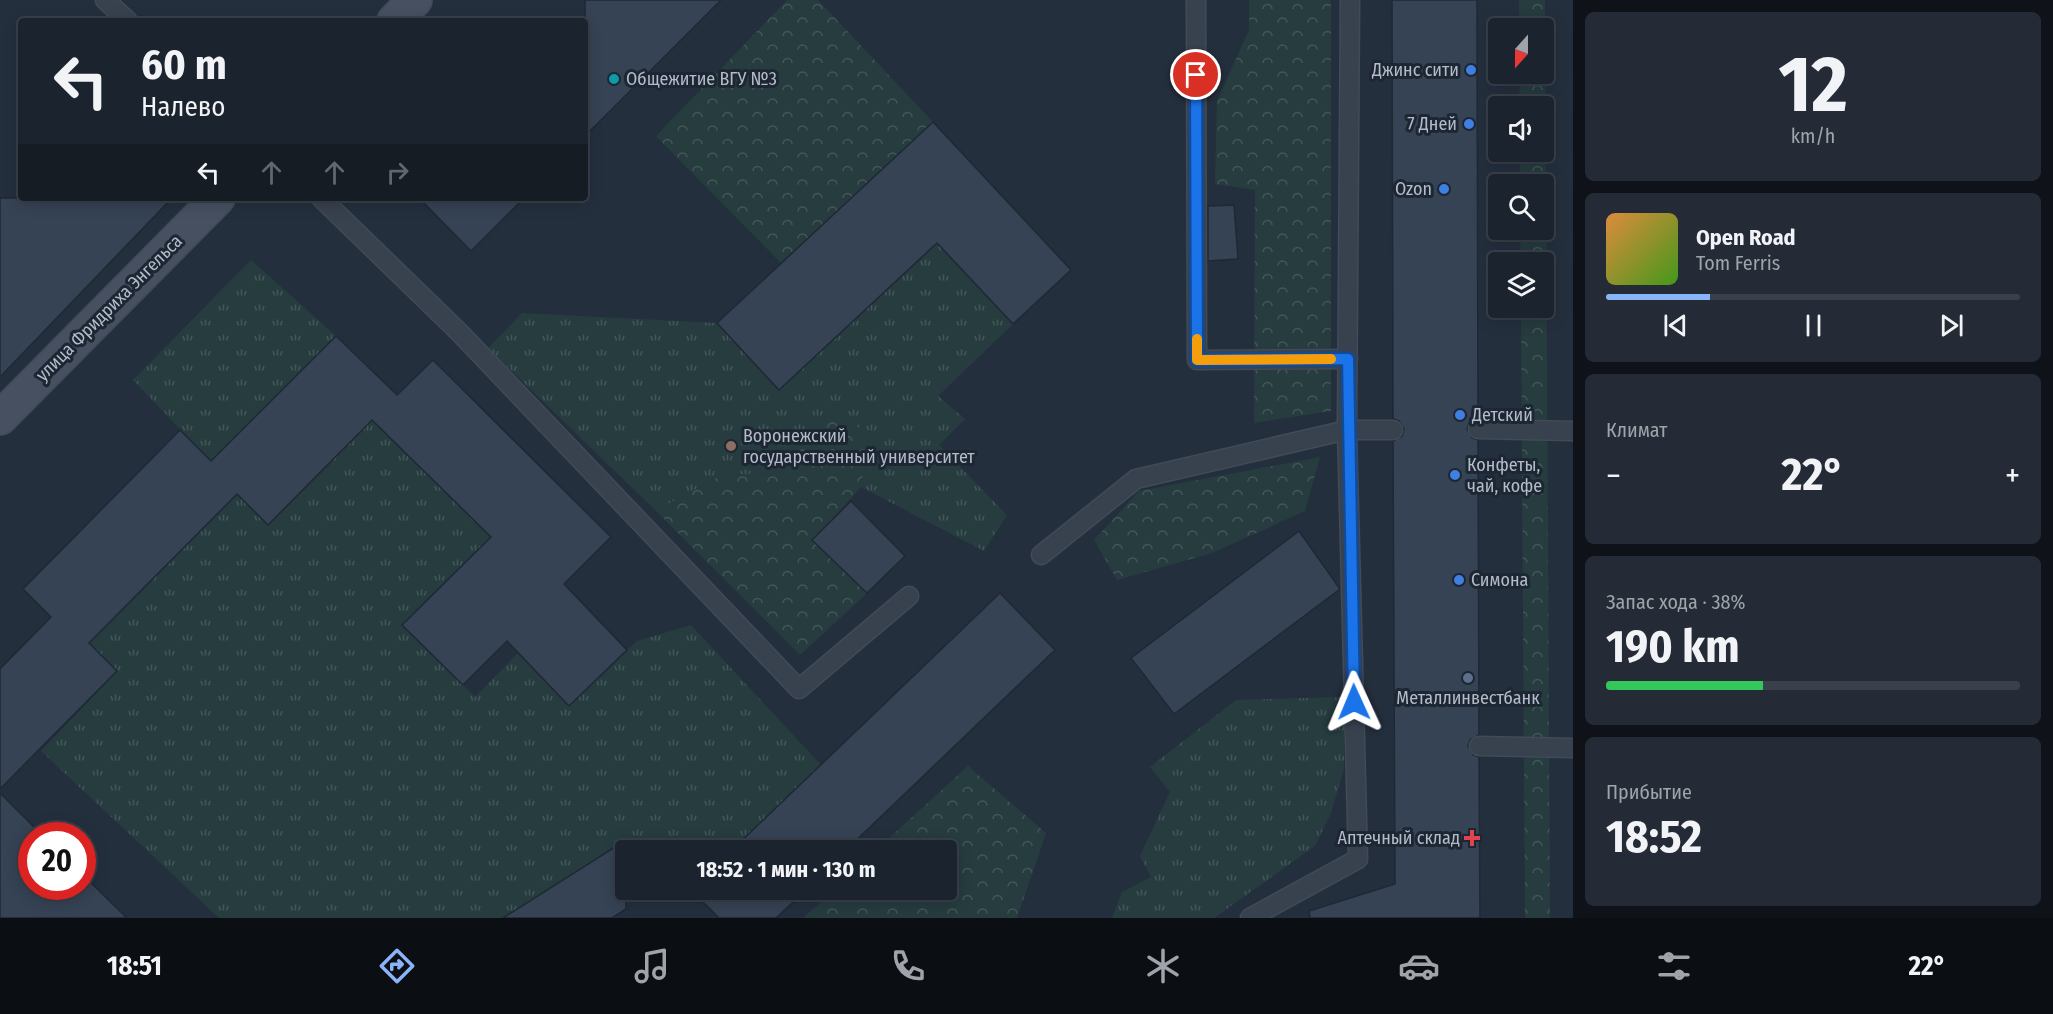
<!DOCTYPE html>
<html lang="ru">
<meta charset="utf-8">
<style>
:root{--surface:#1b232e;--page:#242b36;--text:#f1f3f6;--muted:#a0a4aa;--line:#39404a;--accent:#8ab4f8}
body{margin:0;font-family:"Fira Sans Condensed",sans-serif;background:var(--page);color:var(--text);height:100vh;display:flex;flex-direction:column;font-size:22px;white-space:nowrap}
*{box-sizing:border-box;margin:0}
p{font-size:20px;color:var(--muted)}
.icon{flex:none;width:33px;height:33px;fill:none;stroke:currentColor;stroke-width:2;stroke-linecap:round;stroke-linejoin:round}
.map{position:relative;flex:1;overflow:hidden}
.side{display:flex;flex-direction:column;gap:12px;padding:12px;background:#0f1319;width:480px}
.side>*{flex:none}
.top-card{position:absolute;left:18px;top:18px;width:570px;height:183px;border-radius:6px;box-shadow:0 3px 15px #0003,0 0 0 2px var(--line);background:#1b232e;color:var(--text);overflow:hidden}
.needle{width:39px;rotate:201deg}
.buttons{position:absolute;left:1488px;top:18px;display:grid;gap:12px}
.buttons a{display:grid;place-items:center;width:66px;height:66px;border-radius:6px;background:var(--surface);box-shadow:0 3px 15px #0003,0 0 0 2px var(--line);font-size:30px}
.speed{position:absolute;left:18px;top:822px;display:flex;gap:12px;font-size:30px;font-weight:700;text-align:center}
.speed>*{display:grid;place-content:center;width:78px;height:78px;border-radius:50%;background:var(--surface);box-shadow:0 3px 15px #0003,0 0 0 2px var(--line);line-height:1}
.speed .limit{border:9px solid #d22;background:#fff;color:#111}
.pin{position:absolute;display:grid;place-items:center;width:51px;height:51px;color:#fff;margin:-26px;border:3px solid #fff;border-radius:50%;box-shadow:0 2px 6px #0007}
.me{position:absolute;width:66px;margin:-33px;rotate:359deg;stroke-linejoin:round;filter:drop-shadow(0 0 4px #0008)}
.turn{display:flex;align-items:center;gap:21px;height:126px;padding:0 24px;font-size:27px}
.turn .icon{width:78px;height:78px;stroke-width:2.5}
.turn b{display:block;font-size:42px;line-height:51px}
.lanes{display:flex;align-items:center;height:57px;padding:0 24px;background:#0003;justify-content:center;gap:30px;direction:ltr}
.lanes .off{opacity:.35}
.big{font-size:45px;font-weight:700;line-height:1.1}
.side .widget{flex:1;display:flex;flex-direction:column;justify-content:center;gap:9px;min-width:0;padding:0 21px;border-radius:9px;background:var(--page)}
.side .dial{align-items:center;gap:0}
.dial b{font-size:78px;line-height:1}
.song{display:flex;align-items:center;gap:18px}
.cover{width:72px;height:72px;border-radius:9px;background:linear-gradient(135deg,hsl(30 70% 55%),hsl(100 70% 35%))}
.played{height:6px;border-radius:3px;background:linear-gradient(90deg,var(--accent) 25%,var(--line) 25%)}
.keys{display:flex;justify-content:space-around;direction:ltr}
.heat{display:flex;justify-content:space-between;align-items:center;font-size:33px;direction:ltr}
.charge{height:9px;border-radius:4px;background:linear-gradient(90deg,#34c759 38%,var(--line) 0)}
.trip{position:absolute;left:615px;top:840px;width:342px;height:60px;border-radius:6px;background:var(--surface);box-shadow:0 3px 15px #0003,0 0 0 2px var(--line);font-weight:700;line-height:60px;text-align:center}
.tab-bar{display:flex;height:96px;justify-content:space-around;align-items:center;background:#0b0e12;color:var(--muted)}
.tab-bar .icon{width:42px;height:42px}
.tab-bar .active{color:var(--accent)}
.tab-bar b{font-size:27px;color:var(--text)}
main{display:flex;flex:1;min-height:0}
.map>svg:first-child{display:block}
.grass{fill:url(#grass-tufts)}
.forest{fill:url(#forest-crowns)}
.building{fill:#364354;stroke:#1f2835;stroke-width:1.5}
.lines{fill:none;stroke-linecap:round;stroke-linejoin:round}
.lane-casing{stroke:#414a57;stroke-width:21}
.secondary-casing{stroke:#414a57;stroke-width:36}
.lane{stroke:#38414e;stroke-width:18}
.secondary{stroke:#465061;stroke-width:33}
.route-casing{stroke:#114b97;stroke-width:15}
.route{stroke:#1a73e8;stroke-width:10}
.slow{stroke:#f59e0b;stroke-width:10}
.shop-dot{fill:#3f7fe0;stroke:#1d2633;stroke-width:2}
.culture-dot{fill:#0f9aa8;stroke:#1d2633;stroke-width:2}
.education-dot{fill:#8d6e63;stroke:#1d2633;stroke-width:2}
.service-dot{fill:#5c6f8a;stroke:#1d2633;stroke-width:2}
.health-dot{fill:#e0444e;stroke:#1d2633;stroke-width:2}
.labels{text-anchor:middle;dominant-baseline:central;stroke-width:6;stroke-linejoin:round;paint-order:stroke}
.poi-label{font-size:18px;fill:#b4bcc9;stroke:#1d2633;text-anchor:start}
.street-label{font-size:18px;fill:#b4bcc9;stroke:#1d2633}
</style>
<main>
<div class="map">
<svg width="1573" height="918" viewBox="0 0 1573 918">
<defs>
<pattern id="grass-tufts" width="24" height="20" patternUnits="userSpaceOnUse" patternTransform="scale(1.5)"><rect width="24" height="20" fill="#263c3f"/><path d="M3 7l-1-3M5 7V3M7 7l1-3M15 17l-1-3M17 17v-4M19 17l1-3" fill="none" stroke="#435659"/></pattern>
<pattern id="forest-crowns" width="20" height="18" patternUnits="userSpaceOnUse" patternTransform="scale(1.5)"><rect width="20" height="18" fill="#263c3f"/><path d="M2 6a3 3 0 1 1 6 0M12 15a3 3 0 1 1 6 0" fill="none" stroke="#435659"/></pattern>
</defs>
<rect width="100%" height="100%" fill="#242f3e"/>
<g class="grass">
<polygon points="937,243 1013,324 938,396 965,419 939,445 1007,515 984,551 861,487 871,433 834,410 767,473 721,475 656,511 488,348 522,313 717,323 779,390"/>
<polygon points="251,260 336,336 211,461 133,380"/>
<polygon points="372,420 491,537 403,625 475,697 518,653 569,706 637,641 691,625 821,765 732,850 626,850 625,856 618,845 503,918 219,918 41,751 117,671 89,643 237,494 268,525"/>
<polygon points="1344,697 1344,769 1331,813 1315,846 1214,918 1112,918 1122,892 1151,877 1140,856 1170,792 1150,767 1236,700"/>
</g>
<g class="forest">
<polygon points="787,0 818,0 933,122 781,263 656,136"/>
<polygon points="1249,0 1331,0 1331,411 1254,423 1255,190 1215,184 1217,101 1249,30"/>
<polygon points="1519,0 1545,0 1550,918 1525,918 1521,308 1544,308 1544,262 1521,262 1520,230 1544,230 1544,184 1520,184 1520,152 1544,152 1544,106 1520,106 1519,74 1544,74 1544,28 1519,28"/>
<polygon points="834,410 871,432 861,487 813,540 867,593 800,655 656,511 721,475 767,473"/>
<polygon points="1320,457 1305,511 1212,553 1117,580 1094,540 1139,491"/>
<polygon points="968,766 1046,833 1017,918 803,918 834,890 946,890 946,850 876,850"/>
</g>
<g class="building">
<polygon points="585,0 721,0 585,136"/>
<polygon points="1392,0 1477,0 1478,418 1469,423 1467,429 1472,438 1478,440 1479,735 1470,740 1468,746 1473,755 1479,757 1480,918 1310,918 1309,911 1395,884 1393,441 1402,436 1404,429 1399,421 1393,419"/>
<polygon points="933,122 1071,270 1013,324 937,243 779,390 717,323"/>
<polygon points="0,198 172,198 0,377"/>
<polygon points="419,198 524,198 471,251"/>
<polygon points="1234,205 1238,259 1208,261 1208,206"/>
<polygon points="336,336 397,395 433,360 611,537 564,584 627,650 569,706 507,641 463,685 402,625 491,537 372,420 268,525 237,494 89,643 117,671 0,789 0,669 51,617 23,589 180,430 211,461"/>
<polygon points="851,501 905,556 867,593 812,540"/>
<polygon points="1299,531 1340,589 1174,714 1131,658"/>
<polygon points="1000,593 1055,650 846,850 732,850"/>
<polygon points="0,793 43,836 32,836 32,886 82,886 82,874 127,918 0,918"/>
<polygon points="626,840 626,909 612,918 503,918"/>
<polygon points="691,890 806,890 776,918 719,918"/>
</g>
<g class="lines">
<defs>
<g id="lane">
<polyline points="105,0 128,21"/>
<polyline points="1196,0 1197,360 1348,359"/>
<polyline points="321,198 460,333 799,689 909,596"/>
<polyline points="1478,429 1573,431"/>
<polyline points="1041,555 1136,479 1347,430 1393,430"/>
<polyline points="1479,746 1573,748"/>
<polyline points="1250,918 1358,859 1347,430 1350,0"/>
</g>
<g id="secondary">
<polyline points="394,21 415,0"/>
<polyline points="0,418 218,198"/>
</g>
</defs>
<use href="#lane" class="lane-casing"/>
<use href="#secondary" class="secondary-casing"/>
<use href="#lane" class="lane"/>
<use href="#secondary" class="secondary"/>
</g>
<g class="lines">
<defs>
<polyline id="route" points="1196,75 1197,360 1348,359 1354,702"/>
</defs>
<use href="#route" class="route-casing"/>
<use href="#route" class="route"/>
<polyline class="slow" points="1197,339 1197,360 1331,359"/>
</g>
<g class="shop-dot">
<circle cx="1471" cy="70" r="6"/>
<circle cx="1469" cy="124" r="6"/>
<circle cx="1444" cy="189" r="6"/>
<circle cx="1460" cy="415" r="6"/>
<circle cx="1455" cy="475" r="6"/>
<circle cx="1459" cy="580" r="6"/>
</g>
<circle class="culture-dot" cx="614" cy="79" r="6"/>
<circle class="education-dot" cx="731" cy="446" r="6"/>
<circle class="service-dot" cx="1468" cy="678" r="6"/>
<path class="health-dot" d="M1469 829h6v6h6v6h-6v6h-6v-6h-6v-6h6z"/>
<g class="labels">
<g class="poi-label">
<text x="1459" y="70" text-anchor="end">Джинс сити</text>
<text x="626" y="79">Общежитие ВГУ №3</text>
<text x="1457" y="124" text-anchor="end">7 Дней</text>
<text x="1432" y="189" text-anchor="end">Ozon</text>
<text x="1472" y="415">Детский</text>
<text x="743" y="436">Воронежский<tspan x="743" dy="21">государственный университет</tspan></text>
<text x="1467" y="465">Конфеты,<tspan x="1467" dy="21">чай, кофе</tspan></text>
<text x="1471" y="580">Симона</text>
<text x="1468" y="698" text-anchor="middle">Металлинвестбанк</text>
<text x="1460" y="838" text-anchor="end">Аптечный склад</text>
</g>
<g class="street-label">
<text transform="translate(109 308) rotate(-45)">улица Фридриха Энгельса</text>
</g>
</g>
</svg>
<div class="buttons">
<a><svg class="needle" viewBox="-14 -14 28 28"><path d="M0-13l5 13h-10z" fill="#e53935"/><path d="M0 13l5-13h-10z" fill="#a0a4aa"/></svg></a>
<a><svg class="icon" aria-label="sound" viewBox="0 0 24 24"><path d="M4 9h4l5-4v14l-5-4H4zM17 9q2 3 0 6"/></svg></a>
<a><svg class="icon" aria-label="search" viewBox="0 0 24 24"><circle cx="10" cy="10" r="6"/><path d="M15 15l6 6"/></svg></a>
<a><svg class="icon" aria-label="layers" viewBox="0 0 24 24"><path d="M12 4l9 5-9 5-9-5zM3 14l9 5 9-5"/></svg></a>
</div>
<div class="speed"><div class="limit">20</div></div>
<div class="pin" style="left:1196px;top:75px;background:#d93025"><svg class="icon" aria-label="arrive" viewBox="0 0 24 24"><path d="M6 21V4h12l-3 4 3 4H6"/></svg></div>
<svg class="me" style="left:1354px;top:702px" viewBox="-20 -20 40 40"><path d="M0-17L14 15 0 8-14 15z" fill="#1a73e8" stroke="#fff" stroke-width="4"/></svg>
<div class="trip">18:52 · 1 мин · 130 m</div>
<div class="top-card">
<div class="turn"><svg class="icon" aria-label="left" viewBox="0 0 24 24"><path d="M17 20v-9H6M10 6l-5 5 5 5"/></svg><div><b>60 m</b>Налево</div></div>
<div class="lanes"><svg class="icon" aria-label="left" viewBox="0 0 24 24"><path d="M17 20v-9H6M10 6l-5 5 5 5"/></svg><svg class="icon off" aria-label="ahead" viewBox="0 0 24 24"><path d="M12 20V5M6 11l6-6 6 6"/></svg><svg class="icon off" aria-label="ahead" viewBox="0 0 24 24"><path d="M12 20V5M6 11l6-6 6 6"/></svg><svg class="icon off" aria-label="right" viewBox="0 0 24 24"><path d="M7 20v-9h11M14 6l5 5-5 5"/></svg></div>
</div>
</div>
<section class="side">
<div class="widget dial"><b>12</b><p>km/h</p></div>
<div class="widget">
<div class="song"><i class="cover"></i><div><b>Open Road</b><p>Tom Ferris</p></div></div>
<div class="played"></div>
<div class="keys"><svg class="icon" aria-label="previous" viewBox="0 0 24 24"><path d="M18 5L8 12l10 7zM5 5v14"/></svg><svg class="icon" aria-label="pause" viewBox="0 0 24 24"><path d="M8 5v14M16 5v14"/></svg><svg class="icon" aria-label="next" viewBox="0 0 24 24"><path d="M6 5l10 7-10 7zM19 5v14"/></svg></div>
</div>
<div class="widget"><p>Климат</p>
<div class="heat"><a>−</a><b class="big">22°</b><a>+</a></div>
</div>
<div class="widget"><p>Запас хода · 38%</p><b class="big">190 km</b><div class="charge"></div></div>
<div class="widget"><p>Прибытие</p><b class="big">18:52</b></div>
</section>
</main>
<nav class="tab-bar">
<b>18:51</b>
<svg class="icon active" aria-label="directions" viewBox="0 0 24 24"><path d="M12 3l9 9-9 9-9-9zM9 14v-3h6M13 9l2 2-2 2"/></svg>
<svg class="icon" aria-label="music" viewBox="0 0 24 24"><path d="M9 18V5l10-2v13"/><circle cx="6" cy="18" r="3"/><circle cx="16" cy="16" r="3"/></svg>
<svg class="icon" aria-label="phone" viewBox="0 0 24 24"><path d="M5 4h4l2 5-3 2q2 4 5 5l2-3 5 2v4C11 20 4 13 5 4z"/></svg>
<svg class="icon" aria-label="climate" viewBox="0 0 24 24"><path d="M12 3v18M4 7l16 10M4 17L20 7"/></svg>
<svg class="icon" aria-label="car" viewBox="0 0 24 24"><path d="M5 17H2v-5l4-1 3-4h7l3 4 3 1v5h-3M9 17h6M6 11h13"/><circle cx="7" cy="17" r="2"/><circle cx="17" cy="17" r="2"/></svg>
<svg class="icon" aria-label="filters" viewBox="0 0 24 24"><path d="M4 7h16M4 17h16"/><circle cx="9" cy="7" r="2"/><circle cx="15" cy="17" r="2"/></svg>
<b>22°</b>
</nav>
